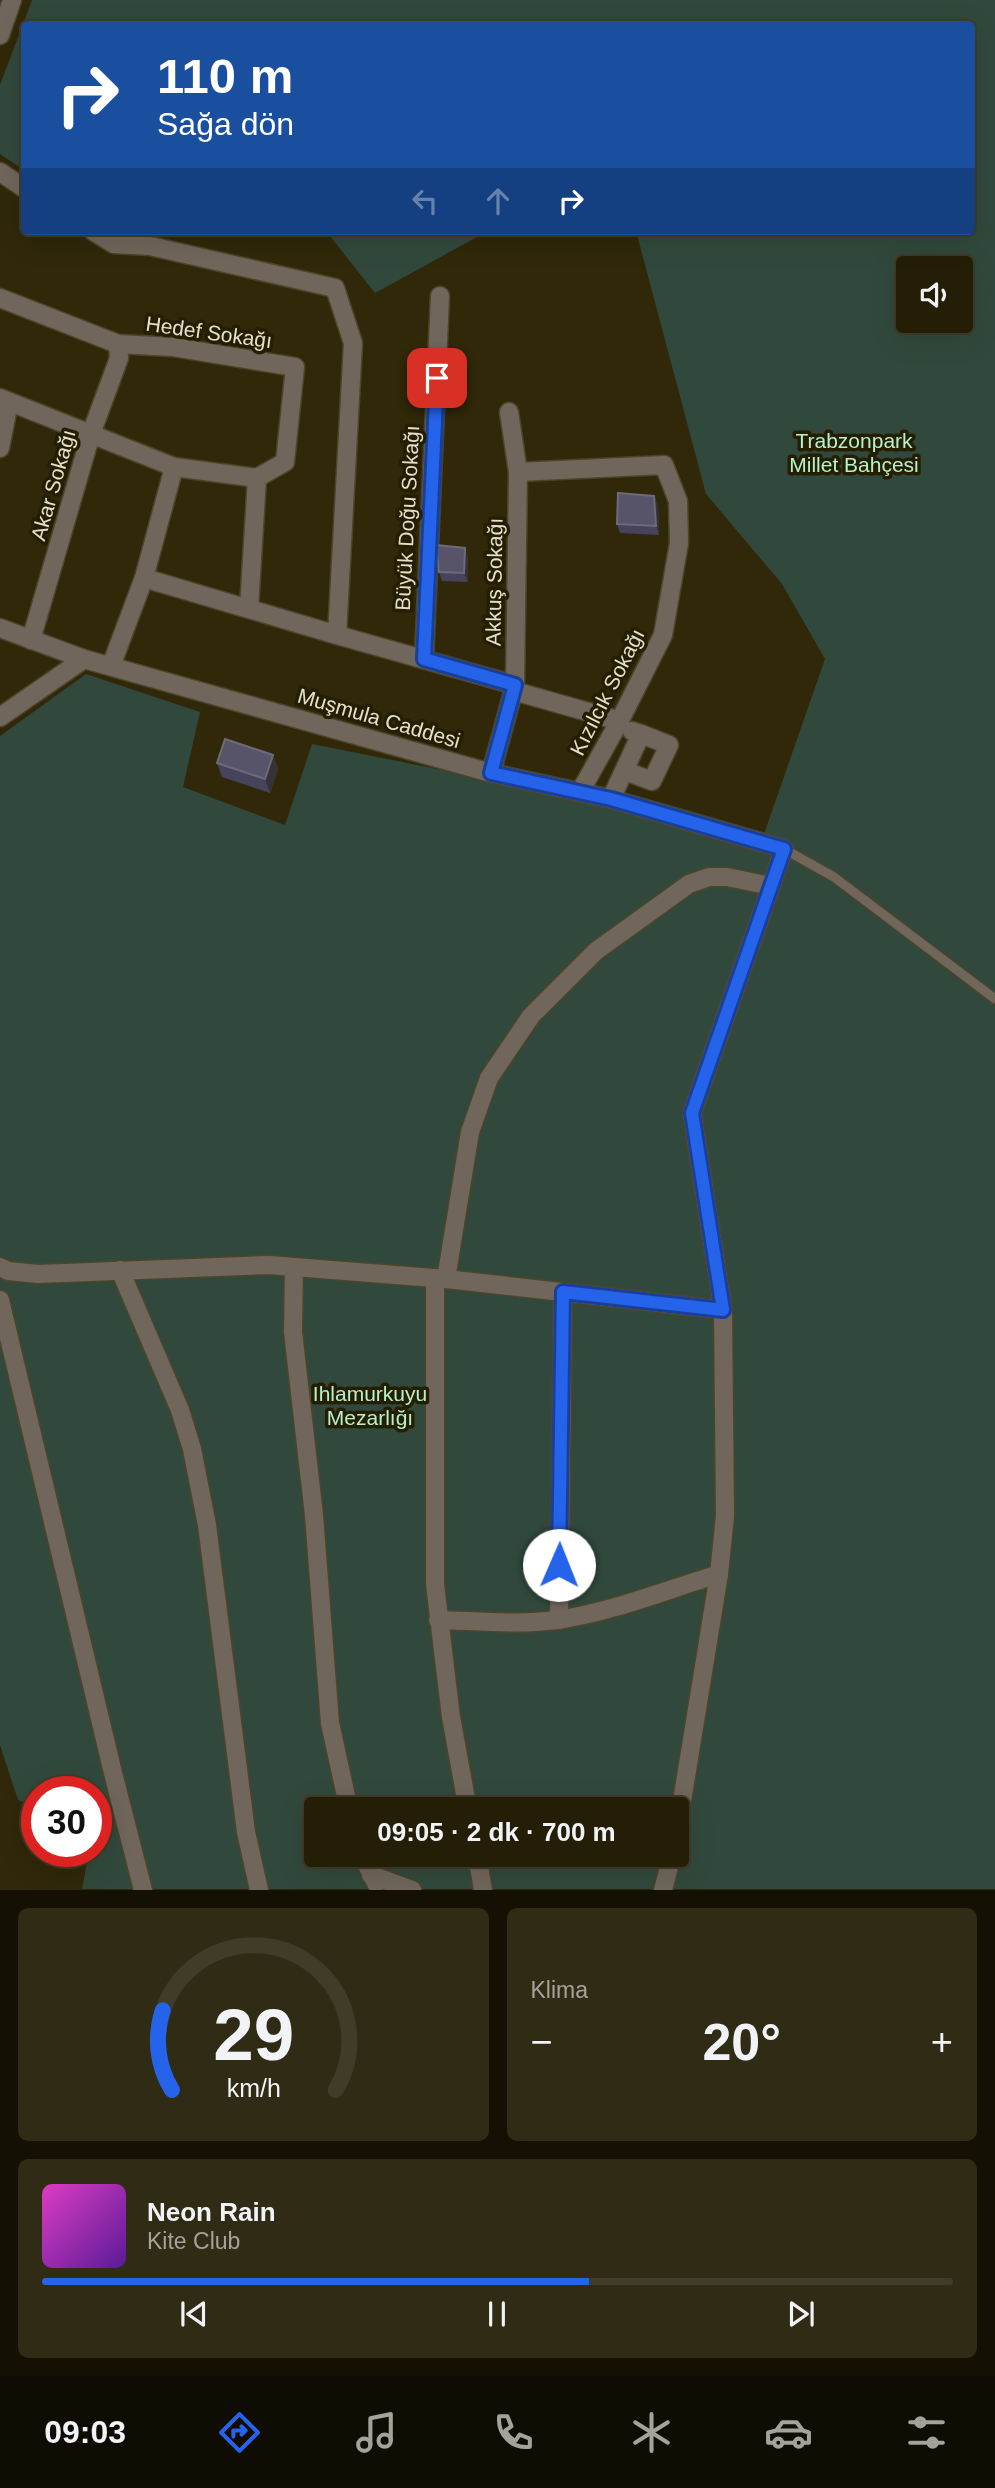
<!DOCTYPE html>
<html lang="tr">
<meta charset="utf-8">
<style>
:root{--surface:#241e07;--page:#302b15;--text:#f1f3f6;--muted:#a3a29b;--line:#413c28;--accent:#2563eb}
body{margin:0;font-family:Arial,sans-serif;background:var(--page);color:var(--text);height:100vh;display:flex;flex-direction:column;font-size:26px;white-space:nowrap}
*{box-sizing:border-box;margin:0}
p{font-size:23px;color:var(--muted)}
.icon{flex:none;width:38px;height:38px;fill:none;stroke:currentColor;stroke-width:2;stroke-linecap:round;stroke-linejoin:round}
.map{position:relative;height:1890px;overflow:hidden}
.side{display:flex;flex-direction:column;gap:18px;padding:18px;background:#141004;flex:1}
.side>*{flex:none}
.hud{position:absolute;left:21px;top:21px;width:954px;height:214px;border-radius:7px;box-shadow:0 7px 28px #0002,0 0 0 2px var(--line);background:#1a4fa0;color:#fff;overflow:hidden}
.buttons{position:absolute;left:896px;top:256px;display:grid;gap:14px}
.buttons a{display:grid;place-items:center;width:77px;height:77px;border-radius:7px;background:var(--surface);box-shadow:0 7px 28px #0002,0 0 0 2px var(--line);font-size:35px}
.speed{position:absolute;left:21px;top:1776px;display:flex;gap:14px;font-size:35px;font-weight:700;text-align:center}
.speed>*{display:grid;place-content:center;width:91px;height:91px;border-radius:50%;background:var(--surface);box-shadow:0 7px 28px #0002,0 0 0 2px var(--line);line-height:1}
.speed .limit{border:10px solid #d22;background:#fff;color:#111}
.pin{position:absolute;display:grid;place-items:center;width:60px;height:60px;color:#fff;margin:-30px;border-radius:14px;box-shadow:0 4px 10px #0006}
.me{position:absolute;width:77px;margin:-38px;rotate:1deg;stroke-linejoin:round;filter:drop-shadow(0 0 5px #0008)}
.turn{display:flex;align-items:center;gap:24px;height:147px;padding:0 21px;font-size:32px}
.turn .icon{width:91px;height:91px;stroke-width:2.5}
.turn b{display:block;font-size:49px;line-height:60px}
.lanes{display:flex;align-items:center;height:66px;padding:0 21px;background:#0003;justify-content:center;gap:35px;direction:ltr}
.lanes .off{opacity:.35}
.big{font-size:52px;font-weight:700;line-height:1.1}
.side .widget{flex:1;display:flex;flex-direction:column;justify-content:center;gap:10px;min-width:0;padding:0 24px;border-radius:10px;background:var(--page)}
.side .dial{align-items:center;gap:0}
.dial svg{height:182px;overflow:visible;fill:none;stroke:var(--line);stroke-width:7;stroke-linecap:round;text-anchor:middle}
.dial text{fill:var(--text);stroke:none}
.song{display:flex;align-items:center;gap:21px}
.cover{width:84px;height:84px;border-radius:10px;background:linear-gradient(135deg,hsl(310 70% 55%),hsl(270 70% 35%))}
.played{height:7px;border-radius:4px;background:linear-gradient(90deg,var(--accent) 60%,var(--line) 60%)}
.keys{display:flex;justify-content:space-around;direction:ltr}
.heat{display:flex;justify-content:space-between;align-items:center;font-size:38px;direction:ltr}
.side .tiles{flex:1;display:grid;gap:18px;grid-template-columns:1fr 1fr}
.widget:last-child{grid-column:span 2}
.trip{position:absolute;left:304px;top:1797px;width:385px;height:70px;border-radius:7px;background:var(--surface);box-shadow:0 7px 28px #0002,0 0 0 2px var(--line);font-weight:700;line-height:70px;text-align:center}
.tabs{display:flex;height:112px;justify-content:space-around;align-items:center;background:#0e0c03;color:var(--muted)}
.tabs .icon{width:49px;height:49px}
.tabs .active{color:var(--accent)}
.tabs b{font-size:32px;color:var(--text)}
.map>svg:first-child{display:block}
.green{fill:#31493c;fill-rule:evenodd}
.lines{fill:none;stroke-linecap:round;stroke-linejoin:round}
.lane-casing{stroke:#4d4529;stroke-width:12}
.street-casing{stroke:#4d4529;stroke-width:21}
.lane{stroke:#70665b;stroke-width:9}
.street{stroke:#70665b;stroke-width:18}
.wall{fill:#46445d}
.shaded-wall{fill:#363236}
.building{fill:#575469;stroke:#6d6a79;stroke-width:2}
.route-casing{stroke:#184099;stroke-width:18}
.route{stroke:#2563eb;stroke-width:12}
.labels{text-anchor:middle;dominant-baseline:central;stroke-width:7;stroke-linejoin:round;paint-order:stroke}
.street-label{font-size:21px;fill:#e4dfce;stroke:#261e01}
.park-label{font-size:21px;fill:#b3f0cf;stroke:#261e01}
</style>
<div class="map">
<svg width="995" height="1890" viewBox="0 0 995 1890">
<rect width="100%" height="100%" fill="#302809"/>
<g class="green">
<path d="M32,0H995V1889H82L89,1852H96V1792H37V1807L18,1800L0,1745V736L86,674L200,712L183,787L285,825L312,744L764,834L825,659L782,584L706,494L636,231H971V24H161L159,22L158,24H24V170L0,154V85ZM908,268H961V320H908ZM317,1810H677V1855H317Z"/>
<polygon points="326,231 488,231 375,293"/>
</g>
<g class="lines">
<defs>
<polyline id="lane" points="784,849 834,877 995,999"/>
<g id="street">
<polyline points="0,35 12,0"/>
<polyline points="0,172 24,188"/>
<polyline points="0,298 118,344 173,347 295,367 285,462 257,478 249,608"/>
<polyline points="0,398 174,467 144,578 337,635 353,343 335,288 150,246 114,244 93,231"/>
<polyline points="0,448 9,402"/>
<polyline points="174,467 257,478"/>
<polyline points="518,472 664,465 678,501 679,543 663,635 618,724 580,792"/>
<polyline points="0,628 84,659 491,773 611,799 784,849 692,1113 723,1310 725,1516 719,1574 677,1832"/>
<polyline points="337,635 515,685"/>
<polyline points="31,640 91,434 119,358 118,344"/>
<polyline points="424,659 440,296"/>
<polyline points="111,666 144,578"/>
<polyline points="514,691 620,721"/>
<polyline points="0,717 84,659"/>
<polyline points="625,771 652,781 669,745 641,734"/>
<polyline points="491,773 515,685 518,472 509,412"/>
<polyline points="611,799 641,734 632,731"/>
<polyline points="0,1267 8,1271 38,1274 269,1265 446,1279 723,1310"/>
<polyline points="294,1267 293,1332 314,1515 330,1723 349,1810"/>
<polyline points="120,1270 180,1410 192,1449 207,1525 246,1832 259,1890"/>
<polyline points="435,1278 435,1584 451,1717 468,1810"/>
<polyline points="446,1279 470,1132 489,1078 531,1016 596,951 689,884 709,877 727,877 771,886"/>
<polyline points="0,1300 113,1773 143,1890"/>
<path d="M438,1620C477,1621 518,1625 557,1620C612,1612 666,1590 719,1574"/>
<polyline points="559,1620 563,1292"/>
<polyline points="362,1855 376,1883"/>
<polyline points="477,1855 483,1890"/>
<polyline points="371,1875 412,1890"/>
<polyline points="663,1890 672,1855"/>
</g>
</defs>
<use href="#lane" class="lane-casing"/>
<use href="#street" class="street-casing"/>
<use href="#lane" class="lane"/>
<use href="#street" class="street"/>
</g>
<g class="wall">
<polygon points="654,496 658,505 659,535 620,533 617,524"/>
<polygon points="468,557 468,582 442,581 439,572"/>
<polygon points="273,755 278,769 270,793 222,777 217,763"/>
</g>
<g class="shaded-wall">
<polygon points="654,496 658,505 659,535 656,526"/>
<polygon points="465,548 468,557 468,582 464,573"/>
<polygon points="273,755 278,769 270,793 265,779"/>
</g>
<g class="building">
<polygon points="618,493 654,496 656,526 617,524"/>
<polygon points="436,545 465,548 464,573 439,572"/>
<polygon points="225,739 273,755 265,779 217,763"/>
</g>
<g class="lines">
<defs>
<polyline id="route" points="437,378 424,659 515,685 491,773 611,799 784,849 692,1113 723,1310 563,1292 559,1565"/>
</defs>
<use href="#route" class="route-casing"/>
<use href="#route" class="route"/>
</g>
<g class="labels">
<g class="street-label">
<text transform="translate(209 332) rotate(8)">Hedef Sokağı</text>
<text transform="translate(53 485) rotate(-74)">Akar Sokağı</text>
<text transform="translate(407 518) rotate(-87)">Büyük Doğu Sokağı</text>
<text transform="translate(494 582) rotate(-89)">Akkuş Sokağı</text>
<text transform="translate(607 692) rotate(-63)">Kızılcık Sokağı</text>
<text transform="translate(379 718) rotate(16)">Muşmula Caddesi</text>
</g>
<g class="park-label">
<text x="854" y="440">Trabzonpark<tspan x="854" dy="24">Millet Bahçesi</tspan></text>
<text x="370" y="1393">Ihlamurkuyu<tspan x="370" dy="24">Mezarlığı</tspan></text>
</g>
</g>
</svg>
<div class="buttons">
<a><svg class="icon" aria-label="sound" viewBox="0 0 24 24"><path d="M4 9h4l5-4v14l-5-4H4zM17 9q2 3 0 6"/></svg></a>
</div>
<div class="speed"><div class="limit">30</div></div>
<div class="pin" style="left:437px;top:378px;background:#d93025"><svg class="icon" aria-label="arrive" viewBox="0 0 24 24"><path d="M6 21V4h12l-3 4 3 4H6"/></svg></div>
<svg class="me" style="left:559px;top:1565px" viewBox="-20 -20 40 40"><circle r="19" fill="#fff"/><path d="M0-13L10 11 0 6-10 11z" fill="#2563eb"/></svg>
<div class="trip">09:05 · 2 dk · 700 m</div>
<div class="hud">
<div class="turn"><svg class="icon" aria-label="right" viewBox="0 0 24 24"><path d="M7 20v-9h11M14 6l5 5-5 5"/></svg><div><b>110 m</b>Sağa dön</div></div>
<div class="lanes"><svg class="icon off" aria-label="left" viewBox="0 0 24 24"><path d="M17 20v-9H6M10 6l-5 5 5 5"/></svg><svg class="icon off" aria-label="ahead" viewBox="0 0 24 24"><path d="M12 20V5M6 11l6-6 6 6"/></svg><svg class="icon" aria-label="right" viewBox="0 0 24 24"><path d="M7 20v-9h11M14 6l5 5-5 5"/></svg></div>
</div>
</div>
<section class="side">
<div class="tiles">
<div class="widget dial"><svg viewBox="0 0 100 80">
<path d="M14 69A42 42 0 1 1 86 69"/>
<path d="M14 69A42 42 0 0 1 10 34" stroke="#2563eb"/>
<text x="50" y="56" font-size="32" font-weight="700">29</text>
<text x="50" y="72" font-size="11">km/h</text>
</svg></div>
<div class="widget"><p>Klima</p>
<div class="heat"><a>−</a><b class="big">20°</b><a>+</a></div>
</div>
<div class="widget">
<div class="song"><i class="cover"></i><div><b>Neon Rain</b><p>Kite Club</p></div></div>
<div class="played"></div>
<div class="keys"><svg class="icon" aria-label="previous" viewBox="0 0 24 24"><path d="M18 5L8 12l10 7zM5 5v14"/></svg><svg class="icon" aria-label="pause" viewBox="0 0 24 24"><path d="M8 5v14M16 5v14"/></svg><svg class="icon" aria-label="next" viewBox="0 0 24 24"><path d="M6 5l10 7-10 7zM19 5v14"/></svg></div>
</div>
</div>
</section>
<nav class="tabs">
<b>09:03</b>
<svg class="icon active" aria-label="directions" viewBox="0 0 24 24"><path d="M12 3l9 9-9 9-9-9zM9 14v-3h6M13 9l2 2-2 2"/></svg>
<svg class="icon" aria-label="music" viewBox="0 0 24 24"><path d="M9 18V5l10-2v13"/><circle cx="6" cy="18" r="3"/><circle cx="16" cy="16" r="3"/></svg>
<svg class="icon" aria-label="phone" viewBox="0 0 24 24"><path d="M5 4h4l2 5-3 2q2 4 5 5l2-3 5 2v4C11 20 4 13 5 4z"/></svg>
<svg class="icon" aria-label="climate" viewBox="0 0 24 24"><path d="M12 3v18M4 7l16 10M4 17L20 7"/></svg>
<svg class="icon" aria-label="car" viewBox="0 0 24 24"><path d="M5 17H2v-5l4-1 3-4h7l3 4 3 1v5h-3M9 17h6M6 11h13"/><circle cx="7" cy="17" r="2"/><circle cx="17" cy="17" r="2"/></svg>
<svg class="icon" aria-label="filters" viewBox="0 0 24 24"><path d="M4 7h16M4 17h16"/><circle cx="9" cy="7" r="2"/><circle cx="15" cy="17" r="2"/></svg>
</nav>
